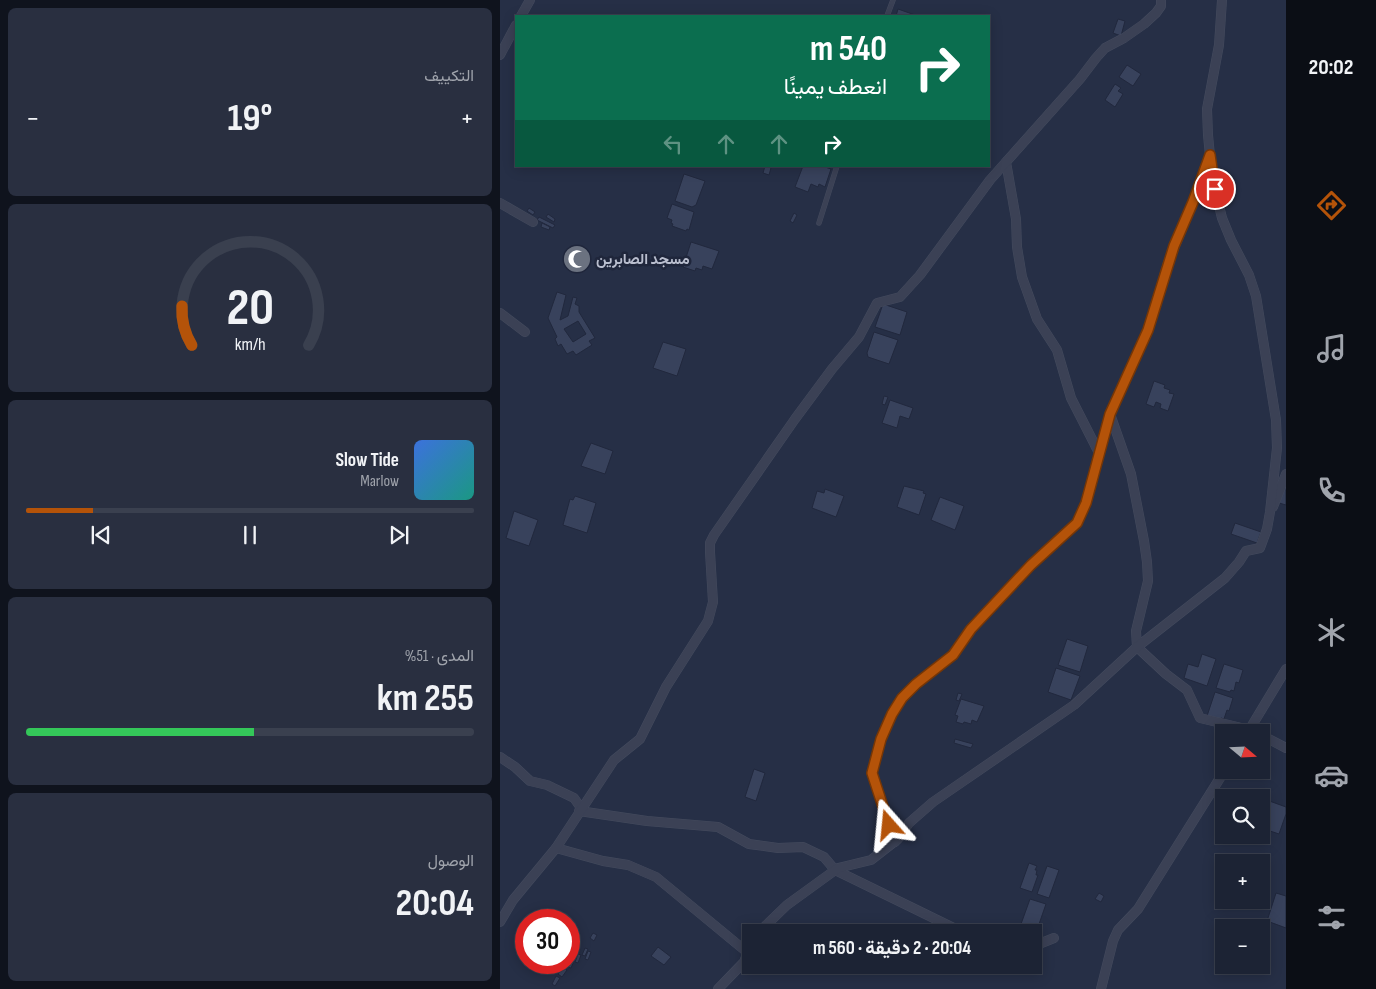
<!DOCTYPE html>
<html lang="ar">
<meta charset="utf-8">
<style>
:root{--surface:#1c2334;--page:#292f40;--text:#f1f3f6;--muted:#a0a4ac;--line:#3a404f;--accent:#b45309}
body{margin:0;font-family:"Sofia Sans Condensed",Vazirmatn,sans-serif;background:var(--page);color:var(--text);direction:rtl;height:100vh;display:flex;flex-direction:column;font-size:19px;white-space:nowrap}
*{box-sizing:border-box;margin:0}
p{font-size:16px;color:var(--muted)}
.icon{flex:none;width:28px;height:28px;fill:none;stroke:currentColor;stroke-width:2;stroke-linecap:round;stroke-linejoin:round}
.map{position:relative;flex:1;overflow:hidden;direction:ltr}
.drawer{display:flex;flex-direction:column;gap:8px;padding:8px;background:#0f131d;width:500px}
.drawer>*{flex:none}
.top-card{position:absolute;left:15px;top:15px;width:475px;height:152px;border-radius:0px;box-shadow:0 2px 12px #0003,0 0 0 1px var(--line);direction:rtl;background:#0b6e4f;color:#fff;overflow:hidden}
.needle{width:32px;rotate:109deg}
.buttons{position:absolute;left:715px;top:724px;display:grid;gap:10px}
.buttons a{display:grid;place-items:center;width:55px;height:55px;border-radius:0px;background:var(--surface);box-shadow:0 2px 12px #0003,0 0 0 1px var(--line);font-size:25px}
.speed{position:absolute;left:15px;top:909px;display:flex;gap:10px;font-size:25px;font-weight:700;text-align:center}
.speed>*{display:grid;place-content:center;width:65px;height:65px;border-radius:50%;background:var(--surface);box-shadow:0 2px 12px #0003,0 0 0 1px var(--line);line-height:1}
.speed .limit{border:8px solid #d22;background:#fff;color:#111}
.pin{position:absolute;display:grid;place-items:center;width:42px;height:42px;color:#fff;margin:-21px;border:2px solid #fff;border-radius:50%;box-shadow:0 1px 5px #0007}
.me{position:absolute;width:55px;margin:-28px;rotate:342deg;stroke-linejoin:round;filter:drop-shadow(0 0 4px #0008)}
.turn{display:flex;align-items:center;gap:18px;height:105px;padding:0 20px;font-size:22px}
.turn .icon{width:65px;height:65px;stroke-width:2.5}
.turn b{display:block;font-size:35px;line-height:42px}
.lanes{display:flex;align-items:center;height:48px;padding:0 20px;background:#0003;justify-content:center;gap:25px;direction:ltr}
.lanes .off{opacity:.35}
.big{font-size:38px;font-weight:700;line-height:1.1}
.drawer .card{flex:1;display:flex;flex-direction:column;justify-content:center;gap:8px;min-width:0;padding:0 18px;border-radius:8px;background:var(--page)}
.drawer .dial{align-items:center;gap:0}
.dial svg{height:130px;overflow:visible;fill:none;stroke:var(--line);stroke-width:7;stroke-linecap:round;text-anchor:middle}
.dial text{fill:var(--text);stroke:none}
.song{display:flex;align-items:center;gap:15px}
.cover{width:60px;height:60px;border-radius:8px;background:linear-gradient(135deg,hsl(220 70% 55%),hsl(170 70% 35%))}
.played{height:5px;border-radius:2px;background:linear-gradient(90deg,var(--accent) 15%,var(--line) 15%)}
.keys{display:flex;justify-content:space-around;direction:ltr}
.heat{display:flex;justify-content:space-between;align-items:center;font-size:28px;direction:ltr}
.charge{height:8px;border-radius:4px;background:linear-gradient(90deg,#34c759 51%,var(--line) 0)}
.trip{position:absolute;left:242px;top:924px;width:300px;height:50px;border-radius:0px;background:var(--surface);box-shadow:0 2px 12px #0003,0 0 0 1px var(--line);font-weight:700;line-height:50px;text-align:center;direction:rtl}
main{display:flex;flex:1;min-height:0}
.dock{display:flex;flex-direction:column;width:90px;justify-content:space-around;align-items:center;background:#0b0e15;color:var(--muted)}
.dock .icon{width:35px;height:35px}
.dock .on{color:var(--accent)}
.dock b{font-size:22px;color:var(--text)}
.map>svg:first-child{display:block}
.building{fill:#38425c;stroke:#21283d;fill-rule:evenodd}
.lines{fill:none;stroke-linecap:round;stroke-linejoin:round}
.lane-casing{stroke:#444b5e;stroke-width:5.5}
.street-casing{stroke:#444b5e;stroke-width:10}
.lane{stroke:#3b4155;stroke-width:4.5}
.street{stroke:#3b4155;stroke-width:9}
.route-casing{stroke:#753606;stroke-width:12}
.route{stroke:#b45309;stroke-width:9}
.labels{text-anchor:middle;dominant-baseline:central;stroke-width:5;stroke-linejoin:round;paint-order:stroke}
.poi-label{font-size:15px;font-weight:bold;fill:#b9bece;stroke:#1f263b;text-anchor:start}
</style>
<main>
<nav class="dock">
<b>20:02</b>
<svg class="icon on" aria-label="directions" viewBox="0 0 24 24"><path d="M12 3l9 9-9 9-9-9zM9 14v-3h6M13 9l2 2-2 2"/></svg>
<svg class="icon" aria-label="music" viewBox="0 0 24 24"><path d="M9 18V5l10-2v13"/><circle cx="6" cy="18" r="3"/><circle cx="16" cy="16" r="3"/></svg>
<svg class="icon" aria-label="phone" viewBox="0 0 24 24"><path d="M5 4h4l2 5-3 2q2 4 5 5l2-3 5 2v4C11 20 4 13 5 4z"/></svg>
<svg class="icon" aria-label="climate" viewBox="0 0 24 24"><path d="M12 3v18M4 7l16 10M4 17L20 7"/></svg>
<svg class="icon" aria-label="car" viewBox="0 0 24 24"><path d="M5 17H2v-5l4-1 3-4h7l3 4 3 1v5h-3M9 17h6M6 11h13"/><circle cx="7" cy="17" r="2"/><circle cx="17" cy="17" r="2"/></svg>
<svg class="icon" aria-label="filters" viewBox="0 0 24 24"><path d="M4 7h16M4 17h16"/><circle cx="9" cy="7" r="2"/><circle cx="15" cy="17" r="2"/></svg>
</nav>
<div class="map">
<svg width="786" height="989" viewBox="0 0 786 989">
<rect width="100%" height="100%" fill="#262f46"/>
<g class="building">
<polygon points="398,9 418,16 396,16"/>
<polygon points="618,19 625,21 621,36 613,33"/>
<polygon points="627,65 641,74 633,86 619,77"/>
<polygon points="615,84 621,88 618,91 623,94 615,107 605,100"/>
<polygon points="265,166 271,168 269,175 263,173"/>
<polygon points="303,166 322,166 331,169 325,187 319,184 318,187 311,184 308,192 295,187"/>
<polygon points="184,174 205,181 196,205 192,207 175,201"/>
<polygon points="172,204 194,212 189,230 187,229 186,231 172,226 173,224 171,223 172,220 167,218"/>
<polygon points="29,208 35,212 33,215 27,211"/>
<polygon points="294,213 297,215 293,223 290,221"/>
<polygon points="48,214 55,219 54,222 46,217"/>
<polygon points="39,217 55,225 53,228 37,220"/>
<polygon points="42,223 50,227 49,230 41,227"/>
<polygon points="191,242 219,251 212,269 203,266 202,270 196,268 195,271 183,267"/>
<path d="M57,292L66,295L60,320L68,316L73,297L77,298L75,304L79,306V312L95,338L89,341L92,345L76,355L73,351L67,354L61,344L58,346L55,339L57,337L48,318ZM78,321L86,334L73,342L64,329Z"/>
<polygon points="383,304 407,312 400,335 375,327"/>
<polygon points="374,332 398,340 389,364 368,357 367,353"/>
<polygon points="163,342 186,349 177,376 153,368"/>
<polygon points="654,381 665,385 664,388 670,390 669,393 674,394 668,411 660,408 661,404 656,402 654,407 646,404"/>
<polygon points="384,396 388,397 385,405 382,404"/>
<polygon points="390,400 413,408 409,419 400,416 397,428 382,423"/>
<polygon points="91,443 113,451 105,474 81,466"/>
<polygon points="786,481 786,505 779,503"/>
<polygon points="404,486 424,491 423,493 426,494 419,515 397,507"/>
<polygon points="325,489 344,496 336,517 312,508 317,491 324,493"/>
<polygon points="75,496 96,503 87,533 63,525 70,499 73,500"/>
<polygon points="440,497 464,506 455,530 431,520"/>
<polygon points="14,511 38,520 29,546 6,538"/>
<polygon points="735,523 761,532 757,543 731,534"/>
<polygon points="567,639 588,646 580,672 558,665"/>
<polygon points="702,654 716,659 707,686 684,678 688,664 698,667"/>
<polygon points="724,664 743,670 739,683 736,682 734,691 731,690 730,692 716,688"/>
<polygon points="556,668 580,676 571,700 548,692"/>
<polygon points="715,692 733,698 729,711 727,710 724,719 721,718 720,720 707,716"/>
<polygon points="458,693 462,694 459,701 456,700"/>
<polygon points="461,699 484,706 477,722 472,720 471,724 464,722 463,724 456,722 458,716 455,715"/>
<polygon points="455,739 473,744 471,748 454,743"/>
<polygon points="254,769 265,773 256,801 245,797"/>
<polygon points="764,799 786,807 786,814 779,834 761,828 761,807"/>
<polygon points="529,863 537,866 535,870 537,870 536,875 538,875 532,892 520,888"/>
<polygon points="547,866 559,870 549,898 537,894"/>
<polygon points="599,893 604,896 601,902 595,899"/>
<polygon points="776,893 786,896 786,928 767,921"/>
<polygon points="530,899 546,904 537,930 521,924"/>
<polygon points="93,933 97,935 94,941 90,938"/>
<polygon points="158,947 171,957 164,965 151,956"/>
<polygon points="85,948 88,949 85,956 82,955"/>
<polygon points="88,951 91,952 88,960 85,959"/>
<polygon points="78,954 81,955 78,963 75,962"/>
<polygon points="71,960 74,961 71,968 67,967"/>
<polygon points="63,967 67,970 62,977 58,974"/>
<polygon points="56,976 60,978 55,986 52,984"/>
</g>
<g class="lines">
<defs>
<g id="lane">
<polyline points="387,16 393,0"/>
<polyline points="319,223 337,166"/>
</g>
<g id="street">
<polyline points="21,16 30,0"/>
<polyline points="0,55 16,25"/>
<polyline points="506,162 516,219 517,247 522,277 537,319 557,350 571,398 599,453"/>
<polyline points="0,203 33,222"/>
<polyline points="0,313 25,332"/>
<polyline points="610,414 631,474 644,541 647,562 648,581 636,631 637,647 666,674 687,690 700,718 750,730 756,732"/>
<polyline points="773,507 786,474"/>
<polyline points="748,732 786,669"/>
<polyline points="761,735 786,748"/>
<polyline points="0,757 15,767 30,781 47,785 74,798 81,808"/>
<polyline points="79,811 147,821 218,827 249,844 278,848 303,847 324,857 335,870 462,932"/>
<polyline points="395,842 372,773 381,739 392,714 402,699 416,684 453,655 471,629 531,565 577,523 586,503 610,414 648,330 668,263 693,202 709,158"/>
<polyline points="56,848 103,861 128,865 156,877 248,953"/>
<polyline points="0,922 13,900 56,848 114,760 140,739 166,687 208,621 213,602 210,552 210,543 214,535 295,419 332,369 359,337 377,303 400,297 420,275 490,180 580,79 596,58 605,48 624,38 644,24 656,13 661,6 661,0"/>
<polyline points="259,932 287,905 338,868 371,860 398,839 409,823 433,802 574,705 637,647 725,578 739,562 746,551 760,548 767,529 770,512 777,448 776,420 756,296 749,275 731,240 722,218 712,177 708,135 707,109 719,45 722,0"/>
<polyline points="534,946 554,938"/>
<polyline points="218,989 244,962 251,944"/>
<polyline points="601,989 613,941 618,930 638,909 725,770"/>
</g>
</defs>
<use href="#lane" class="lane-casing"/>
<use href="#street" class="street-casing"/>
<use href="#lane" class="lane"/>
<use href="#street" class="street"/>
</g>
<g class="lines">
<defs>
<polyline id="route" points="389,825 372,773 381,739 392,714 402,698 416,684 453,655 471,629 531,565 577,523 586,503 610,414 648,330 674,246 693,202 710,155 715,189"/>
</defs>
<use href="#route" class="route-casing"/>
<use href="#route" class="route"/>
</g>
<defs>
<symbol id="mosque-disc" viewBox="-11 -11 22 22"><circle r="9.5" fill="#6b7280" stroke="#1f263b"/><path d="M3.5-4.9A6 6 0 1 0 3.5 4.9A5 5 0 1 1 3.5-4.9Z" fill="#fff"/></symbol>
</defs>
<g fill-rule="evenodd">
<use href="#mosque-disc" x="61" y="243" width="32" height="32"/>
</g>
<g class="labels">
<g class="poi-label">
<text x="96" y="259">مسجد الصابرين</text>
</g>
</g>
</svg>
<div class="buttons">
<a><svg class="needle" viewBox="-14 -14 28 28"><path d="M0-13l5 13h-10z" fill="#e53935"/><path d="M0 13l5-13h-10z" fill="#a0a4ac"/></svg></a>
<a><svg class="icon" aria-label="search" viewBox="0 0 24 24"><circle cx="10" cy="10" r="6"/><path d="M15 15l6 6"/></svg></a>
<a>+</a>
<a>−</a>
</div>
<div class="speed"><div class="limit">30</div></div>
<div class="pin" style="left:715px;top:189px;background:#d93025"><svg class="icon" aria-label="arrive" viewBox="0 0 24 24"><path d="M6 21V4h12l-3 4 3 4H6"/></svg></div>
<svg class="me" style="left:389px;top:825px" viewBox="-20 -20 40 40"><path d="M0-17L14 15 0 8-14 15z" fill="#b45309" stroke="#fff" stroke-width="4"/></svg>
<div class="trip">20:04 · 2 دقيقة · 560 m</div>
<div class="top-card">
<div class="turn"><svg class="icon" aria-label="right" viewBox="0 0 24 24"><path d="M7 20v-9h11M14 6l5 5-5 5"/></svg><div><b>540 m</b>انعطف يمينًا</div></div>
<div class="lanes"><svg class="icon off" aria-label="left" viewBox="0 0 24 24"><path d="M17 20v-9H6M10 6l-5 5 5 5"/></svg><svg class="icon off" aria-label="ahead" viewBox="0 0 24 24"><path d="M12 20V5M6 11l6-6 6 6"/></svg><svg class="icon off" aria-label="ahead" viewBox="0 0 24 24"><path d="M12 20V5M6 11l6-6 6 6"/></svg><svg class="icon" aria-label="right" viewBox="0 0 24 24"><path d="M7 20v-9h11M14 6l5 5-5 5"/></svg></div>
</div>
</div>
<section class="drawer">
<div class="card"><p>التكييف</p>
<div class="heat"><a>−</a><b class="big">19°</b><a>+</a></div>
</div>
<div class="card dial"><svg viewBox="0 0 100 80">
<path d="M14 69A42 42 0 1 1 86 69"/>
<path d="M14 69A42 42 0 0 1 8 45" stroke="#b45309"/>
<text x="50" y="56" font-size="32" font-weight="700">20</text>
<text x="50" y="72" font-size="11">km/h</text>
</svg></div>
<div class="card">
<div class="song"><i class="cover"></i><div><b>Slow Tide</b><p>Marlow</p></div></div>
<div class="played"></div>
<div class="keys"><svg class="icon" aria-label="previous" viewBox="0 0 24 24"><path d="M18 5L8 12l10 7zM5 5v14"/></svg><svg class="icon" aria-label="pause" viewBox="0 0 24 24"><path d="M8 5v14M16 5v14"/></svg><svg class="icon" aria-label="next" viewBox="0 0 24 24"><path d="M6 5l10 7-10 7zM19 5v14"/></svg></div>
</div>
<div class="card"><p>المدى · 51%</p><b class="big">255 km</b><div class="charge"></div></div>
<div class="card"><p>الوصول</p><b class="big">20:04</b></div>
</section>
</main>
